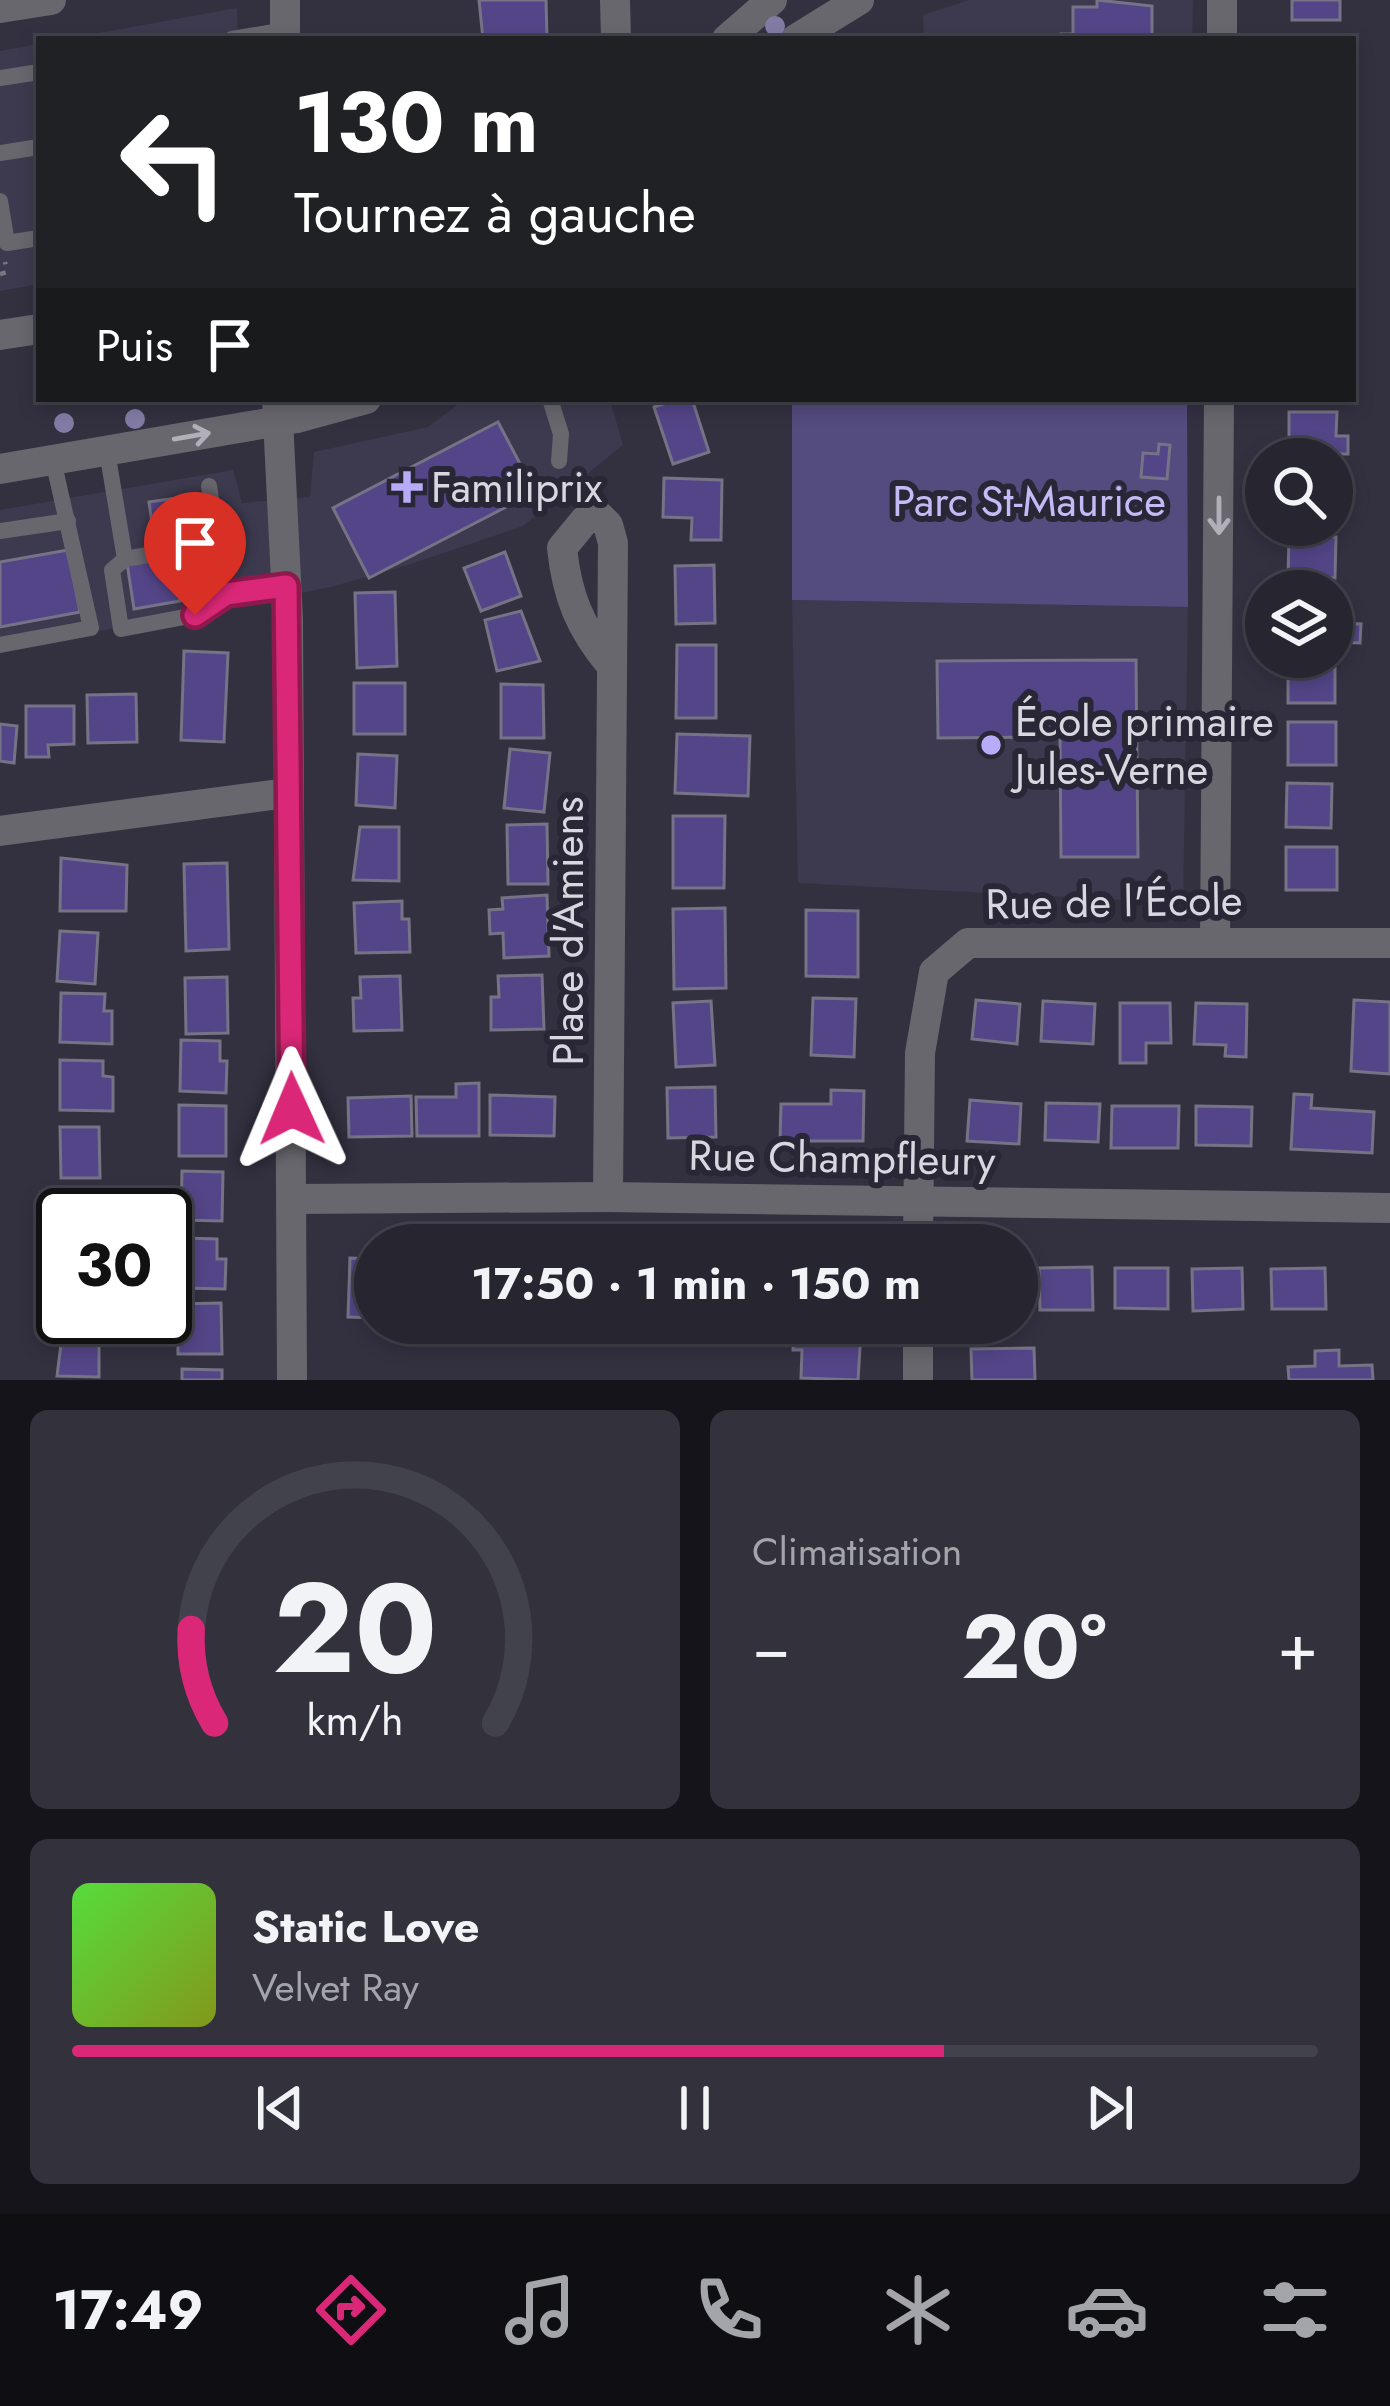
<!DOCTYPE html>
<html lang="fr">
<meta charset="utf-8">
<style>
:root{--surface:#262530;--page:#32313c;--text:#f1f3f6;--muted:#a4a5ab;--line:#42424c;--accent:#db2777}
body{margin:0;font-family:Jost,sans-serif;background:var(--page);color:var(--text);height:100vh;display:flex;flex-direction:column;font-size:45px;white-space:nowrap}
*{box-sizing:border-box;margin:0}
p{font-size:39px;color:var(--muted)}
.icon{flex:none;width:66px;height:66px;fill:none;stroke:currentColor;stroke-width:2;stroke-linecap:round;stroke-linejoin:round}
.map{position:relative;height:1380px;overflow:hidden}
.drawer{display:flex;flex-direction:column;gap:30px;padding:30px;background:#15141a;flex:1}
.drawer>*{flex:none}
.guide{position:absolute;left:36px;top:36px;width:1320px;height:366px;border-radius:0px;box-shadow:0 6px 18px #0003,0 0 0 3px var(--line);background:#202124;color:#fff;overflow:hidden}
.buttons{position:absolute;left:1245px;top:438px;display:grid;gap:24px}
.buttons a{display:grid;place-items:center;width:108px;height:108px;border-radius:50%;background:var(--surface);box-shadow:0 6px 18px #0003,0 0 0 3px var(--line);font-size:60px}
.speed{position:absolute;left:36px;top:1188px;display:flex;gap:24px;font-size:60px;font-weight:700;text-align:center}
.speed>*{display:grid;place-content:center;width:156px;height:156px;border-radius:50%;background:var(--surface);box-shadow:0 6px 18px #0003,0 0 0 3px var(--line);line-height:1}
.speed .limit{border:6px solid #111;border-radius:18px;background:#fff;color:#111}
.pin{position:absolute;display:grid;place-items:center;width:102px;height:102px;color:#fff;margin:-123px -51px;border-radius:50% 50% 50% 0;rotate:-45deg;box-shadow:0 0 12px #0007}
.pin .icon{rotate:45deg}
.me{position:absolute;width:132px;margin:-66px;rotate:359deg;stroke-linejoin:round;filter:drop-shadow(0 0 9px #0008)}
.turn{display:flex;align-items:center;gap:42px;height:252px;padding:0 60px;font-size:54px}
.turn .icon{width:156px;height:156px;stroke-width:2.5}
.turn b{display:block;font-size:84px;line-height:102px}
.then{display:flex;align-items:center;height:114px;padding:0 60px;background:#0003;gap:24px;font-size:45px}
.big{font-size:90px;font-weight:700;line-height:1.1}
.drawer .tile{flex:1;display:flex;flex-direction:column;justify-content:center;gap:18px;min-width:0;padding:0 42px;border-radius:18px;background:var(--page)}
.drawer .dial{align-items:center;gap:0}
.dial svg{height:312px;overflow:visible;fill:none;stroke:var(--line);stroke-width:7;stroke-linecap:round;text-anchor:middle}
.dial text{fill:var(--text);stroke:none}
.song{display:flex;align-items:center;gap:36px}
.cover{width:144px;height:144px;border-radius:18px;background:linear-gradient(135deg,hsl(110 70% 55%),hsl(70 70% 35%))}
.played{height:12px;border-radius:6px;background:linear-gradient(90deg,var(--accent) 70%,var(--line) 70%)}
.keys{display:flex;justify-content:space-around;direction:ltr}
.heat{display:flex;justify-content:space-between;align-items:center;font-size:66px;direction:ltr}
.drawer .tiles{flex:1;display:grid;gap:30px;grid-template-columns:1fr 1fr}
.tile:last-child{grid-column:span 2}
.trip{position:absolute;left:354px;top:1224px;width:684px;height:120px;border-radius:60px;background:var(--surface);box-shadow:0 6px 18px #0003,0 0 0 3px var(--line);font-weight:700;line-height:120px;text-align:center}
.dock{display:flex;height:192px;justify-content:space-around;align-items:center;background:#0f0f13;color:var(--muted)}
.dock .icon{width:84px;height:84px}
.dock .on{color:var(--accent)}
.dock b{font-size:54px;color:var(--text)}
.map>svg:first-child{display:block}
.built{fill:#3d3a4f}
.green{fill:#544b7e}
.building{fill:#544588;stroke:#757385;stroke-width:3}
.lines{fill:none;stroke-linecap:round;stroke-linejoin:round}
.path{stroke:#777682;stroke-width:4.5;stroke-dasharray:6 9;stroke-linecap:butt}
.service{stroke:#68676e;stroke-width:16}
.minor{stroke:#68676e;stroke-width:30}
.tertiary{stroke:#68676e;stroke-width:30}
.tree{fill:#827ca4}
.oneway{stroke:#b1b0b8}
.route-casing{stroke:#8e194d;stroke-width:30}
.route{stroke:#db2777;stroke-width:21}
.poi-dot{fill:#b8abf7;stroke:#292736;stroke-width:4.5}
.labels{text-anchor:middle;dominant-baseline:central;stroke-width:12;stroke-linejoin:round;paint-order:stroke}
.poi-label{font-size:42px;fill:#d8d7e0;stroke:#292736;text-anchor:start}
.park-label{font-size:42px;fill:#c3baf6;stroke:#292736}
.street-label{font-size:42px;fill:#d8d7e0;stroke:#292736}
</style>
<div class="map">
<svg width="1390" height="1380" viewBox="0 0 1390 1380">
<rect width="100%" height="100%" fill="#333140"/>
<g class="built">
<polygon points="969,0 1193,0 1192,39 924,39 923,15"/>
<polygon points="237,8 238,39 66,39"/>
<polygon points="39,44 39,284 0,291 0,51"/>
<polygon points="465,399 622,399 611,404 623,445 523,526 411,564 331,587 0,650 0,510 233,470 242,503 310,497 314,452 428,427"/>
<polygon points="792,600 1188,607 1183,903 798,883"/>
</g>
<polygon class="green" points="792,399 1187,399 1188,607 792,600"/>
<g class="building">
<polygon points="479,0 546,0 547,39 483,39"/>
<polygon points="1097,0 1152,6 1152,39 1061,39 1061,34 1073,34 1073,7 1097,7"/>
<rect x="1292" y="0" width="48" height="20"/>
<polygon points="679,399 692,399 709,452 673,464 654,407"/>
<polygon points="1289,412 1337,412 1336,436 1348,436 1348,454 1289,454"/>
<polygon points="498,422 535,492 369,578 333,508"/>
<polygon points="1159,444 1170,445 1167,479 1141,477 1143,453 1158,454"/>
<polygon points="664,478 722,480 721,540 691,540 692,518 663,517"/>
<polygon points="177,498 184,541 155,545 149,502"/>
<polygon points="1289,535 1336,537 1335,578 1288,577"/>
<polygon points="68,550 80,612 0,627 0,562"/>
<polygon points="505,552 521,596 481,611 464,568"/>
<polygon points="173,556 180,601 134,609 127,563"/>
<polygon points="714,565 715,623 676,624 675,566"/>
<polygon points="395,592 397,666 357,668 355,593"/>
<polygon points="1332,599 1335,623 1361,624 1360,643 1332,642"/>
<polygon points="521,611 540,661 497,671 485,620"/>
<polygon points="677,645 716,645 716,718 676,718"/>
<polygon points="184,651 228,653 224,742 181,740"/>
<polygon points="1136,660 1138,857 1061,857 1060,737 938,738 937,661"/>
<polygon points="1288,660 1335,661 1335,703 1288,703"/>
<rect x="354" y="683" width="51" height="51"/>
<polygon points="501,684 543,685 544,738 501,738"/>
<polygon points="136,694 137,742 88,743 87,695"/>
<polygon points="26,706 74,706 74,744 48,745 49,757 26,757"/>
<rect x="1288" y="722" width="48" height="43"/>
<polygon points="0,724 17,726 14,763 0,761"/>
<polygon points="677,734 750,736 748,796 675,793"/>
<polygon points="510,749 550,753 544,812 504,808"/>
<polygon points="358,754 397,756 395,808 356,805"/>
<polygon points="1287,783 1332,784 1331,828 1286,827"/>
<polygon points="673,816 725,816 724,888 673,888"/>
<polygon points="547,824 548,884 508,884 507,825"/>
<polygon points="360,827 399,827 399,881 353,880"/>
<rect x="1286" y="847" width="51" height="43"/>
<polygon points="61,858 127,865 126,911 60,911"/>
<polygon points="227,863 229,949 186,951 184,864"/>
<polygon points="547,895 549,956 504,958 503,933 490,934 489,910 503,909 502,898"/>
<polygon points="402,901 402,919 409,919 410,952 356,953 354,903"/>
<polygon points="725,908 726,988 674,989 673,909"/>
<polygon points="806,910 858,911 858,977 806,976"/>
<polygon points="60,931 98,933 95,984 57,981"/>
<polygon points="542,975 544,1029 491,1030 491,997 499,997 498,976"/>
<polygon points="400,976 402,1030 354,1031 353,998 361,998 360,977"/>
<polygon points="227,977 228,1033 186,1034 185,978"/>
<polygon points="61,993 105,994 104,1011 112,1011 112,1044 60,1042"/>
<polygon points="813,998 856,999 854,1057 811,1055"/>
<polygon points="976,1000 1020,1004 1017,1044 972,1039"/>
<polygon points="1354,1000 1390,1002 1390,1074 1351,1071"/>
<polygon points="711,1001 715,1065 676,1067 673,1003"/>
<polygon points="1043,1001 1095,1004 1093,1044 1041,1041"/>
<polygon points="1120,1003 1170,1003 1171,1043 1146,1043 1146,1063 1120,1063"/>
<polygon points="1196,1003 1247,1004 1246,1057 1225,1056 1226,1045 1194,1044"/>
<polygon points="181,1040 220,1041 220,1061 227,1061 226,1093 180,1091"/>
<polygon points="60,1060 103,1061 103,1076 113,1077 113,1111 60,1110"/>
<polygon points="479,1083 479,1136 417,1136 416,1097 456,1097 456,1084"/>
<polygon points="715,1087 716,1137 668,1138 667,1088"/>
<polygon points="831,1090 864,1091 863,1141 780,1141 781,1104 831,1104"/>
<polygon points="1294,1094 1312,1095 1311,1108 1374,1112 1372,1153 1291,1149"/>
<polygon points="490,1095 555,1097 554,1136 490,1135"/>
<polygon points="411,1096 412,1136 349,1137 348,1098"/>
<polygon points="970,1100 1021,1104 1019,1144 967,1141"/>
<polygon points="1046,1103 1100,1104 1098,1142 1045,1140"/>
<polygon points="179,1105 226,1106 226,1156 179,1156"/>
<polygon points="1112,1106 1179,1106 1178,1148 1111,1148"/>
<polygon points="1196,1106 1252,1107 1251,1146 1196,1145"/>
<polygon points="60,1127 99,1127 100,1178 61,1178"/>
<polygon points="182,1171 223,1172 222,1221 181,1220"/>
<rect x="64" y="1194" width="35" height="21"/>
<polygon points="183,1238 217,1239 217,1259 226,1259 225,1289 182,1288"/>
<polygon points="350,1258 375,1259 375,1318 348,1317"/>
<polygon points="1092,1267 1093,1310 1040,1310 1039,1268"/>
<polygon points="1115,1268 1168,1268 1168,1309 1115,1308"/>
<polygon points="1242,1268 1243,1309 1193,1311 1192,1269"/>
<polygon points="1325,1268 1326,1309 1272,1309 1271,1269"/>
<polygon points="221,1303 222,1354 178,1354 177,1304"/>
<rect x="483" y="1323" width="34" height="12"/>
<polygon points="774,1323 842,1323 842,1331 861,1332 858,1380 801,1378 802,1350 793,1350 794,1328"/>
<polygon points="63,1328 99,1328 99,1377 57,1376"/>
<polygon points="1034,1348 1035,1380 972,1380 971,1349"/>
<polygon points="1339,1350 1339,1366 1372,1365 1373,1380 1289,1380 1288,1367 1315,1366 1315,1351"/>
<polygon points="182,1369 222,1370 222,1380 182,1380"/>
</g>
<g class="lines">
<g class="path">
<polyline points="0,274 7,272 5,262"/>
<polyline points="556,484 555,495 566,504"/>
</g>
<g class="service">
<polyline points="232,39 285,30"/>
<polyline points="0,78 39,72"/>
<polyline points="0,153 39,147"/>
<polyline points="0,201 7,243 39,238"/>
<polyline points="550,399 561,434 559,461"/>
<polyline points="107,451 125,559 112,570 121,629 195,615 225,594 286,586"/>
<polyline points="209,486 225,594"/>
<polyline points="0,531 68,521"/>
<polyline points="125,559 218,543"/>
<polyline points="0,645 91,628 53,460"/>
</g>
<g class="minor">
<polyline points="615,0 616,39"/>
<polyline points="0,8 51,0"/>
<polyline points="285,39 285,0"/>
<polyline points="1222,39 1222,0"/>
<polyline points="277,399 288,620 292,1380"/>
<polyline points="0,831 287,793"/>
<polyline points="1215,942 1219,399"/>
<path d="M608,1197L613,543L608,525L599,516L585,520L562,548C567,596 580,628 611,665"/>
<polyline points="293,1199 608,1197 1390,1208"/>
<polyline points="918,1245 920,1053 934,972 968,943 1390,943"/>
<polyline points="918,1380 918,1323"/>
</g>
<g class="tertiary">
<polyline points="727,39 772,0"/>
<polyline points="796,39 859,0"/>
<polyline points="0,335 39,329"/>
<polyline points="0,469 297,418 366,399"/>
</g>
</g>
<g class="tree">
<circle cx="775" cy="26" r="10"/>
<circle cx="135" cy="419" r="10"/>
<circle cx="64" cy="423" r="10"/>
</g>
<defs><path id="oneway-shaft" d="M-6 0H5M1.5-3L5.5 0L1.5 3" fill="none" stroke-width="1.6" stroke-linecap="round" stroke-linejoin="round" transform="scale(3)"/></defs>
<g class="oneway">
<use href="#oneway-shaft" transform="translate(192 436) rotate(-10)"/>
<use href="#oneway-shaft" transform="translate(1219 516) rotate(90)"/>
</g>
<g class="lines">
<defs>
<polyline id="route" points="195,615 226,594 286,586 292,1109"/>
</defs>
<use href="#route" class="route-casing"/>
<use href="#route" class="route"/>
</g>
<g class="poi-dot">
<path d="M401 469h12v12h12v12h-12v12h-12v-12h-12v-12h12z"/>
<circle cx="991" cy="745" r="12"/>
</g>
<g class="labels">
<g class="poi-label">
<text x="431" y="487">Familiprix</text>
<text x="1015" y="721">École primaire<tspan x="1015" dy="48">Jules-Verne</tspan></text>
</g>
<g class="park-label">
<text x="1029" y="501">Parc St-Maurice</text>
</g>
<g class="street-label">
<text transform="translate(1114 902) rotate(-1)">Rue de l'École</text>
<text transform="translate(568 931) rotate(-90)">Place d'Amiens</text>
<text transform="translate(842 1158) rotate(1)">Rue Champfleury</text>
</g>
</g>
</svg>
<div class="buttons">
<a><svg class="icon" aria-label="search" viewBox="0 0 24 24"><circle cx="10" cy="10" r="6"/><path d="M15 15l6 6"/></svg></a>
<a><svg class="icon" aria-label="layers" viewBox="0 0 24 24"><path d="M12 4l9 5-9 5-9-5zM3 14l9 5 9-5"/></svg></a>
</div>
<div class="speed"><div class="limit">30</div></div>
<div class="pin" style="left:195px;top:615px;background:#d93025"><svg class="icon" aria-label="arrive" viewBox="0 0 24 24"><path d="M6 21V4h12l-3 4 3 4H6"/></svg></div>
<svg class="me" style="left:292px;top:1109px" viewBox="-20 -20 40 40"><path d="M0-17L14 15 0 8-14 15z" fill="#db2777" stroke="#fff" stroke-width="4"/></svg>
<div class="trip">17:50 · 1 min · 150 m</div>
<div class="guide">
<div class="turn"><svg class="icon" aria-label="left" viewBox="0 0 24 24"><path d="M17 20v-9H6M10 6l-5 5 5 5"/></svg><div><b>130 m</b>Tournez à gauche</div></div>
<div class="then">Puis<svg class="icon" aria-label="arrive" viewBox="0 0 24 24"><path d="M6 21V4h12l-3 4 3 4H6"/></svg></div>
</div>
</div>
<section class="drawer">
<div class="tiles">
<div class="tile dial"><svg viewBox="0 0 100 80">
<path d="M14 69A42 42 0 1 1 86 69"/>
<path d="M14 69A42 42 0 0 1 8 45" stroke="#db2777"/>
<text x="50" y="56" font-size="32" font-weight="700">20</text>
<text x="50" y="72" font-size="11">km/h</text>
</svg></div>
<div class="tile"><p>Climatisation</p>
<div class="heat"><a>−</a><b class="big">20°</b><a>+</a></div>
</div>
<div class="tile">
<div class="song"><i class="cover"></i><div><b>Static Love</b><p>Velvet Ray</p></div></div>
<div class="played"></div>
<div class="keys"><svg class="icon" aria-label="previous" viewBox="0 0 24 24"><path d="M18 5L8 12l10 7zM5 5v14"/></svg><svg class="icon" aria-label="pause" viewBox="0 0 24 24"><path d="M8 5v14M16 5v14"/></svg><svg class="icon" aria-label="next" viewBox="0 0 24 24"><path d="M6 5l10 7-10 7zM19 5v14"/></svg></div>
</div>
</div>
</section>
<nav class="dock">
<b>17:49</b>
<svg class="icon on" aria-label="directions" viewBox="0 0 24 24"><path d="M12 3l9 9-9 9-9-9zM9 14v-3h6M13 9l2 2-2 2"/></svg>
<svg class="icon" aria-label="music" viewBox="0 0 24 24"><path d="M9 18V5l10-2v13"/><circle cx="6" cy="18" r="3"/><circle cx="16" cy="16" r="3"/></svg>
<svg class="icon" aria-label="phone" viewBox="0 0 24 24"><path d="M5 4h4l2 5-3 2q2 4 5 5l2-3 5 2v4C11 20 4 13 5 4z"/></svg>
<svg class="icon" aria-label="climate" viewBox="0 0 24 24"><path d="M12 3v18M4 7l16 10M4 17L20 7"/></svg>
<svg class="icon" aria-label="car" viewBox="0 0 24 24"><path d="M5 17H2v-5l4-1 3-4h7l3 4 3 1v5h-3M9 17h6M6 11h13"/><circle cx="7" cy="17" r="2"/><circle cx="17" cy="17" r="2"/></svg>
<svg class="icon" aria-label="filters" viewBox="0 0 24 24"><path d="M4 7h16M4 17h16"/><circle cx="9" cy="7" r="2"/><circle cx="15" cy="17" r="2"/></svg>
</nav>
